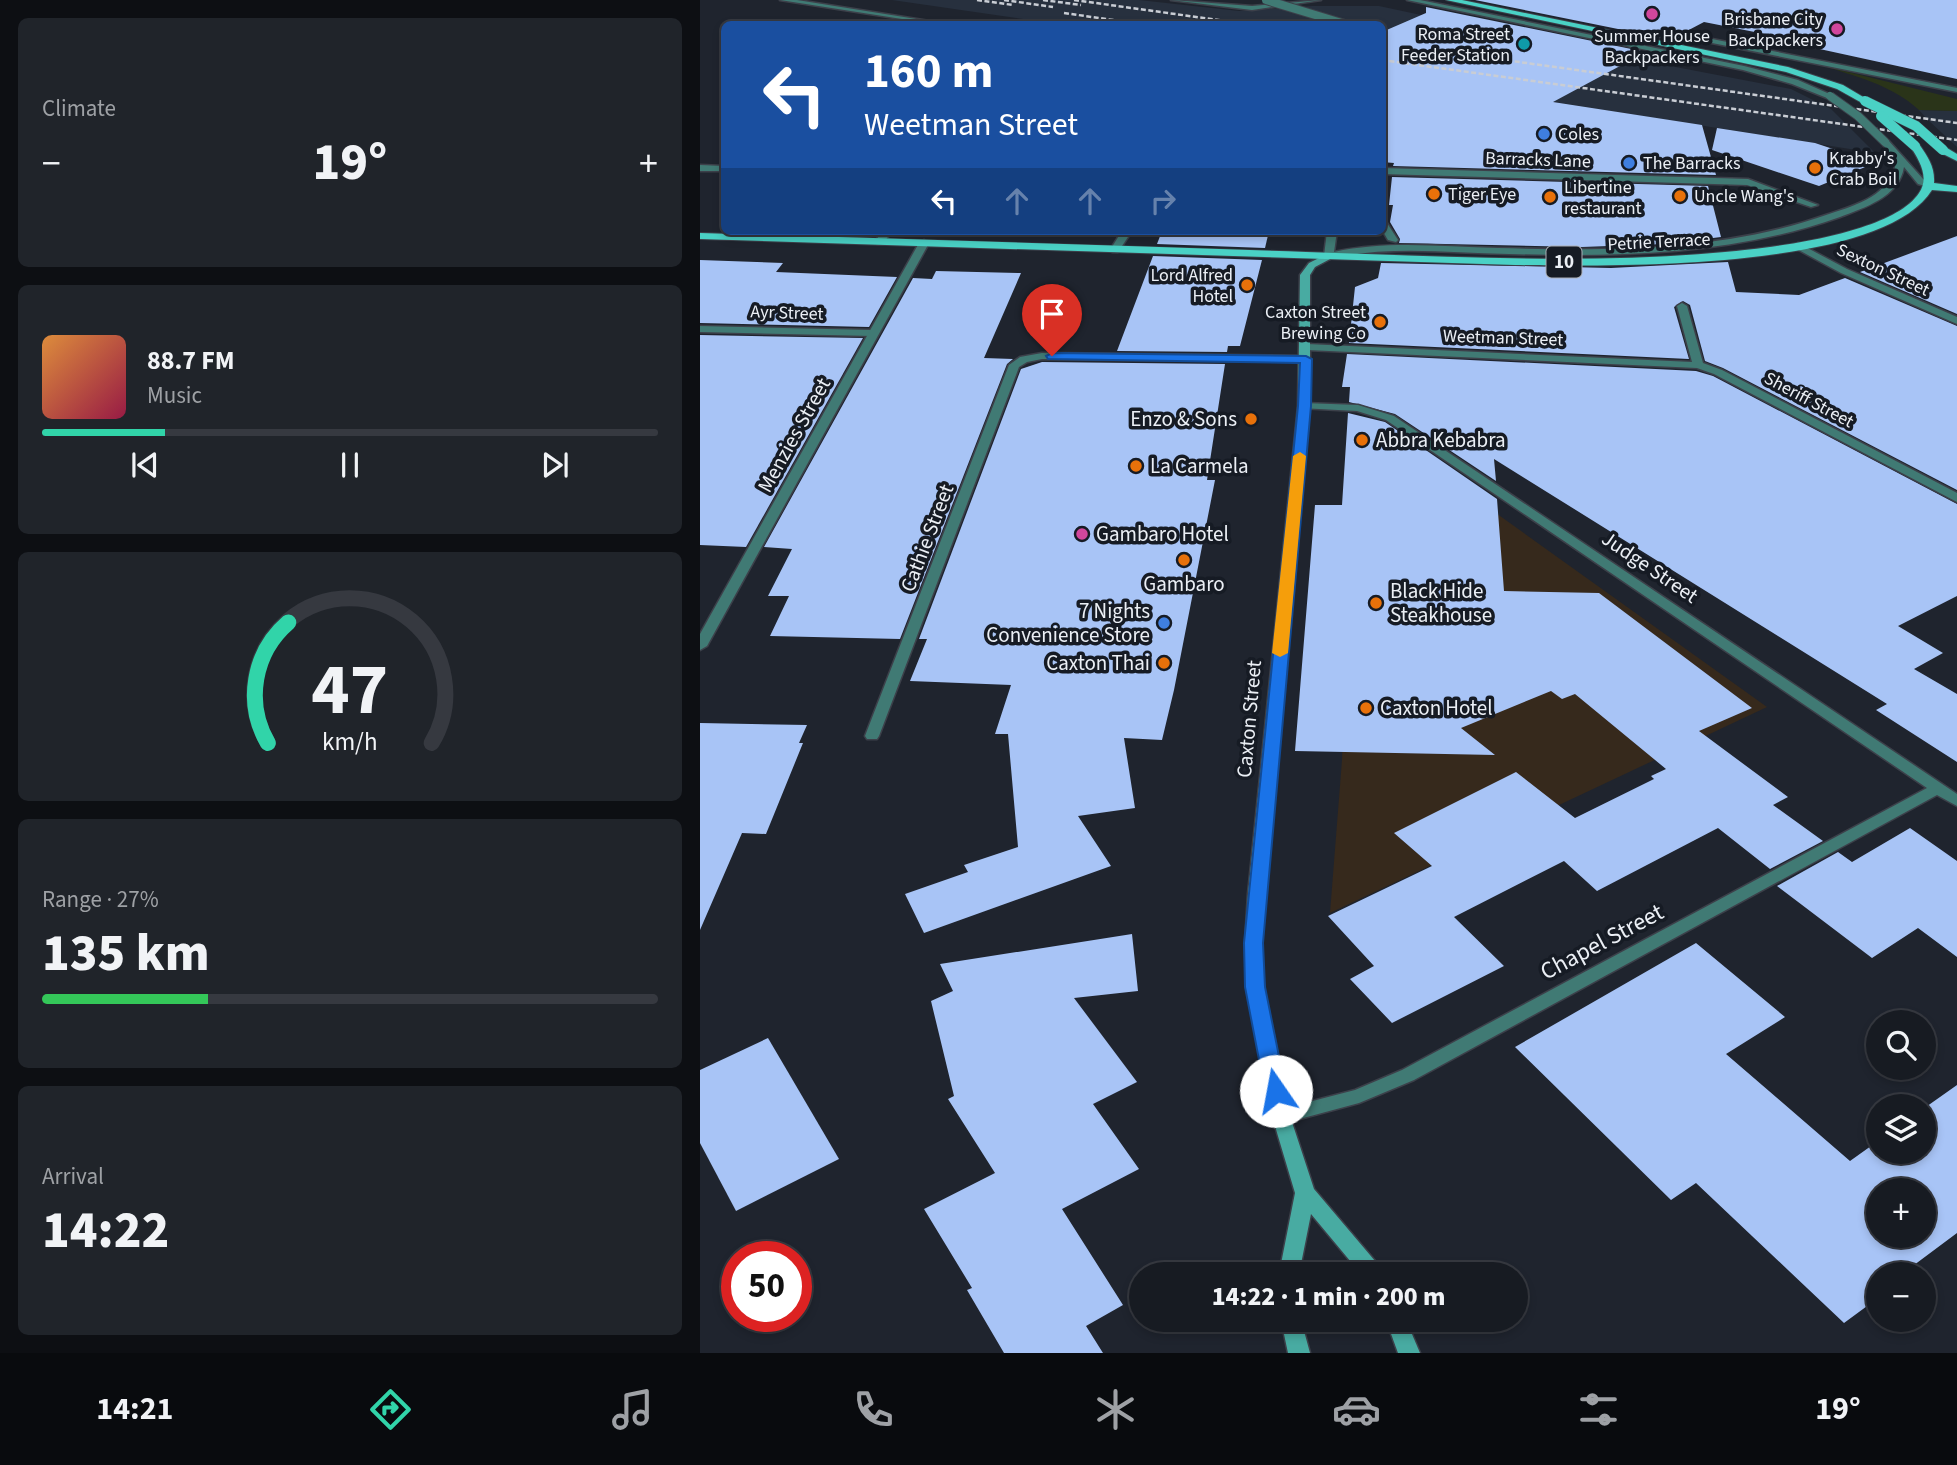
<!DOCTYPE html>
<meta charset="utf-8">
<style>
:root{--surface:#171b22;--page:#20242a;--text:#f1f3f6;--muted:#9ea1a5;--line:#363940;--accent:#31d4a9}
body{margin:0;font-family:"Source Sans 3",sans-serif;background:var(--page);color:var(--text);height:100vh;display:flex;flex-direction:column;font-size:26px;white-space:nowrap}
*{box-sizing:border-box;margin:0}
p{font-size:23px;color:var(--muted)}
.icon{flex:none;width:38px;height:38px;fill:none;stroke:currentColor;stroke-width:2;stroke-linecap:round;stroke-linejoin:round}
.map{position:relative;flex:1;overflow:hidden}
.drawer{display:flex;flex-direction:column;gap:18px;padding:18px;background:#0d0f13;width:700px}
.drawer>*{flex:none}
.guide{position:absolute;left:21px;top:21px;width:665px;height:214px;border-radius:10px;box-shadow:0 4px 10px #0003,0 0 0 2px var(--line);background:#1a4fa0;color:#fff;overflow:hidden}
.controls{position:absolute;left:1166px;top:1010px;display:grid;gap:14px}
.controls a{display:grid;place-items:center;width:70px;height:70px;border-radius:50%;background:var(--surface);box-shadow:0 4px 10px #0003,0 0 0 2px var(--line);font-size:35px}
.speed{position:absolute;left:21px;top:1241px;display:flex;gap:14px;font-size:35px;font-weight:700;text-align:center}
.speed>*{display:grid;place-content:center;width:91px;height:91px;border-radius:50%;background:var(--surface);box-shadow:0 4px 10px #0003,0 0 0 2px var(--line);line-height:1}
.speed .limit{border:10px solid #d22;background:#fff;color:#111}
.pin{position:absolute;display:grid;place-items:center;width:60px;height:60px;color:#fff;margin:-72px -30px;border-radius:50% 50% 50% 0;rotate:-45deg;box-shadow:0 0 7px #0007}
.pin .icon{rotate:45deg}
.me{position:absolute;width:77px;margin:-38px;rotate:348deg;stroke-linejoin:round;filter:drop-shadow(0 0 5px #0008)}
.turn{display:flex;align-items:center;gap:24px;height:147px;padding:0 28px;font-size:32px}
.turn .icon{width:91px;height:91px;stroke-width:2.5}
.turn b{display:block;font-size:49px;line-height:60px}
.lanes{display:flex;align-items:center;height:66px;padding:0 28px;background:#0003;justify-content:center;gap:35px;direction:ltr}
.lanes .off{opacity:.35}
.big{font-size:52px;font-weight:800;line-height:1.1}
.drawer .tile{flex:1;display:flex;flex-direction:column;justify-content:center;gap:10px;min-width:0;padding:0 24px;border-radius:10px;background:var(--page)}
.drawer .dial{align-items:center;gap:0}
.dial svg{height:182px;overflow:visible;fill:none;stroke:var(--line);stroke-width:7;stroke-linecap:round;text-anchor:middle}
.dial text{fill:var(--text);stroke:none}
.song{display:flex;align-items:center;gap:21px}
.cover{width:84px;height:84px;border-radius:10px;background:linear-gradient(135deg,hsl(30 70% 55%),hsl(340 70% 35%))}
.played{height:7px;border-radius:4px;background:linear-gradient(90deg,var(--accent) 20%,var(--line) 20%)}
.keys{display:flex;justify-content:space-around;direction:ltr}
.heat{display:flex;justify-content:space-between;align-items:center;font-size:38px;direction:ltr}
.charge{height:10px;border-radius:5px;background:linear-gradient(90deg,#34c759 27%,var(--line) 0)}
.trip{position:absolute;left:429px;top:1262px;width:399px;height:70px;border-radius:35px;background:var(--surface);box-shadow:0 4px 10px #0003,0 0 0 2px var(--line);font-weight:800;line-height:70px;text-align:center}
.tab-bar{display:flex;height:112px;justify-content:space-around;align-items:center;background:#090b0e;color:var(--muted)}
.tab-bar .icon{width:49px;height:49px}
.tab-bar .active{color:var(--accent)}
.tab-bar b{font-size:32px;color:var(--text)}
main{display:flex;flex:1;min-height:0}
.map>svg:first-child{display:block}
.commercial{fill:#36291c}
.built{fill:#27303e}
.green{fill:#2a3419}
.building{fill:#a8c4f6;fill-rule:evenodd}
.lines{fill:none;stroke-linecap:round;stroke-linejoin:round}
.lane-casing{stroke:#3c404a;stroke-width:3}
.street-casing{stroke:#3c404a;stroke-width:3}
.secondary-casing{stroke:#3c404a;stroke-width:3}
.primary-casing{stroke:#3c404a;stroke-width:2}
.lane{fill:#407a74;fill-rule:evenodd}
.street{fill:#407a74;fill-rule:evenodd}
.secondary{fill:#48aba2;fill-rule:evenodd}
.primary{fill:#4ad1c5;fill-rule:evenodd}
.rail{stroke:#c9cdd4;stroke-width:2.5;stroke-dasharray:5 2.5;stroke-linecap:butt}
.lane-bridge-casing{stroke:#3c404a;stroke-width:10;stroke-linecap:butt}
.street-bridge-casing{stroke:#3c404a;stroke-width:10;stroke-linecap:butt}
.primary-bridge-casing{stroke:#3c404a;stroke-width:11;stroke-linecap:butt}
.lane-bridge{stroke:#407a74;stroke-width:8}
.street-bridge{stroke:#407a74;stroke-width:8}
.primary-bridge{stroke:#4ad1c5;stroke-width:10}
.route{fill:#1a73e8;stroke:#114b97;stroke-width:2}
.slow{fill:#f59e0b}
.hotel-dot{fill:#d1479c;stroke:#161b24;stroke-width:2.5}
.culture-dot{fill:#0f9aa8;stroke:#161b24;stroke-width:2.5}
.shop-dot{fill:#3f7fe0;stroke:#161b24;stroke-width:2.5}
.food-dot{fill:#e8710a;stroke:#161b24;stroke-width:2.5}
.labels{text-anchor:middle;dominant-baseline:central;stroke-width:7;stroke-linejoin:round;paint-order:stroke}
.far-poi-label{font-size:18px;fill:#ebeff5;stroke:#161b24;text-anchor:start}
.far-street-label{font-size:18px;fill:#ebeff5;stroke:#161b24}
.shield{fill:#161b24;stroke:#abafb6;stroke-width:2}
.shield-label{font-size:19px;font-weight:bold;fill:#ebeff5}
.poi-label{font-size:21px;fill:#ebeff5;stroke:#161b24;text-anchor:start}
.street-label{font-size:21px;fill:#ebeff5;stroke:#161b24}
.near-street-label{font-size:24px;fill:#ebeff5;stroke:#161b24}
</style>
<main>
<section class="drawer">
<div class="tile"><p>Climate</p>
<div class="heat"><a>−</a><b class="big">19°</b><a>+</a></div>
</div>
<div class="tile">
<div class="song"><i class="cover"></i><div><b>88.7 FM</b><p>Music</p></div></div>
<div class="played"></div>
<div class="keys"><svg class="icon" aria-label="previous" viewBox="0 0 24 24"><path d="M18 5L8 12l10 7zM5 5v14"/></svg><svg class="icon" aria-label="pause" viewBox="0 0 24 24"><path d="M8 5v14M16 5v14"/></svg><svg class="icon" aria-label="next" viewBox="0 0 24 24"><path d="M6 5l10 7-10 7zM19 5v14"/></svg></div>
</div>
<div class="tile dial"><svg viewBox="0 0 100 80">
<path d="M14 69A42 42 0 1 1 86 69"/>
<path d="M14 69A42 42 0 0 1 23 16" stroke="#31d4a9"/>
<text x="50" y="56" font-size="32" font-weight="700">47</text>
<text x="50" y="72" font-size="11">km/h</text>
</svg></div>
<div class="tile"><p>Range · 27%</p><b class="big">135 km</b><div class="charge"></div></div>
<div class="tile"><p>Arrival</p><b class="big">14:22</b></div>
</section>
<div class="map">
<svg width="1257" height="1353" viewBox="0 0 1257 1353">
<rect width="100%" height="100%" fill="#1f242e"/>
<polygon class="commercial" points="653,432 684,433 1067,707 630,913 642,760"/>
<g class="built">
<polygon points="192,0 439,0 539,11 612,6 679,6 931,60 934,59 1091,89 1131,109 1175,153 683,75 682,24 358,24"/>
<polygon points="1219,110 1257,111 1257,147 1227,119"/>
</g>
<path class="green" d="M1120,65L1257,99V111L1219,110C1192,85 1155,76 1120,65Z"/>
<g class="building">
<polygon points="775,0 1257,0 1257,79 1115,48 1120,45 1004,22 985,32 918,29"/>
<polygon points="726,7 946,52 853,102 1002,125 1016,175 693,166 694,163 682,162 682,32 726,13"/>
<polygon points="1017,128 1115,143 1175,163 1119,186 1012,150"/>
<polygon points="692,177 1008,186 1021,237 965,244 882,247 699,243 700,239 690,222 693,205 689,205"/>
<polygon points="462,231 569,231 565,248 457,244"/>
<polygon points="1257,236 1257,314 1160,272"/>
<polygon points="453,256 562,260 540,346 528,346 527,352 417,351"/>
<polygon points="0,260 83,263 76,272 197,277 169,327 0,323"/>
<polygon points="1028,262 1036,292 1099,295 1145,278 1257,326 1257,490 1023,368 1005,361 990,305 983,301 974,307 989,359 649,343 655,287 678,278 681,263 911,268"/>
<polygon points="236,271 321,273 284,358 313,359 307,364 200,639 70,636 89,596 68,596 92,549 64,547 213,278 232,279"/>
<polygon points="0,335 163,338 46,547 0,545"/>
<polygon points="647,354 996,371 1013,376 1257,504 1257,596 1198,626 1243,653 1214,669 1257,694 1257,762 1176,710 1187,704 794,459 796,481 695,414 649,402 650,387 642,387"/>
<polygon points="342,362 525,364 507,480 515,480 474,690 462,740 424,738 435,808 378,816 411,866 224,933 205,894 268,872 264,865 318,847 308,734 295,734 311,685 210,681 227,639 219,639 321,369"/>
<polygon points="648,413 685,422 797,499 804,591 899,593 1052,708 999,731 1088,797 1073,805 1123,841 1070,869 1018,828 897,891 864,861 754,917 804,966 692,1023 650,979 674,966 628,916 732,866 694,833 816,772 875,818 954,779 951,776 966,769 875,694 862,699 851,691 761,728 795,755 595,751 615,505 642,505"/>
<polygon points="0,723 107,725 99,743 103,743 66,834 42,833 0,930"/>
<polygon points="1210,828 1257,861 1257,957 1218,928 1172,958 1077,886 1138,852 1152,862"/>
<polygon points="432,934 438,991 374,998 437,1082 393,1104 439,1169 362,1209 423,1305 386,1326 403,1353 304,1353 267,1290 272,1288 224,1209 295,1173 248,1099 254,1096 231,1001 253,991 240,964"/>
<path d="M996,943L1085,1017L1026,1054L1150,1161L1178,1141V1152H1223V1109L1257,1085V1233L1202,1274H1178V1298L1144,1323L996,1183L971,1200L815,1047ZM1178,1190H1223V1236H1178Z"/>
<polygon points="68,1038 139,1159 36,1211 0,1143 0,1070"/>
</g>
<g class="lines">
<defs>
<g id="lane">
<polygon points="80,0 97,0 248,24 234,24"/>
<polygon points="471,0 552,6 621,0 552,10"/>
<polygon points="707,0 720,0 1044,66 1098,80 1134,96 1127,98 1092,84 1043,70"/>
<path d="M1182,140H1188L1224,180L1232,184V188L1218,184L1204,167C1199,197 1164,208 1140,217C1032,255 922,257 809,254C749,253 689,245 629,259L624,256L627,231H637L634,252C688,240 743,247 798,248C910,251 1022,252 1129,214C1157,205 1191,195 1196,162L1181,142Z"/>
<polygon points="0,165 24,166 24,171 0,171"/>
<polygon points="134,231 144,231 134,242 128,242 126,240"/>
<polygon points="182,231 192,231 183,244 177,244 175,242"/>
<polygon points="422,231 432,231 418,252 412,252 410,250"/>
<polygon points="0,326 172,330 177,333 172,336 0,332"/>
<polygon points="342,353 606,356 611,359 606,362 342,359 327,362 319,367 179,736 177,739 167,739 165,736 309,365 320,357"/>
</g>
<g id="street">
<polygon points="916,32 976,33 1007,38 1257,88 1257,92 1007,42 976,37 913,36"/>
<polygon points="682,168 1048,179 1118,205 1111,207 1047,185 682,174"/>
<polygon points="682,219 685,220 698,240 696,242 688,240 682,230"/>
<polygon points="224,240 229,243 7,646 0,650 0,634 219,243"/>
<polygon points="1098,243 1147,269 1257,317 1257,324 1141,273 1095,248 1093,246"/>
<polygon points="982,303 987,306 1003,363 1022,370 1257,493 1257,502 1014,374 997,368 607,350 602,347 607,344 992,362 977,306"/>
<polygon points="604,403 658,405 694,416 1257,794 1257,806 1237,795 714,1080 659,1103 581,1124 574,1121 572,1116 574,1111 655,1090 702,1070 1227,788 686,420 657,411 600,408 600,404"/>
</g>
<g id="secondary">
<polygon points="629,253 632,254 632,258 615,267 610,275 610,406 564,894 561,943 564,987 590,1116 614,1189 681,1268 684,1274 661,1274 611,1214 599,1274 579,1274 595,1193 572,1116 546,987 545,943 548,894 598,406 600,275 609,263"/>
<polygon points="581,1320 601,1320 610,1353 588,1353"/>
<polygon points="686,1320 706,1320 720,1353 698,1353"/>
</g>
<g id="primary">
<polygon points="746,0 762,0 1088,67 1143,85 1170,101 1162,103 1137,89 1086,72"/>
<path d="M1211,144H1219C1228,157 1235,167 1234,183L1257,186V192L1232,190C1181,272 905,266 815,265L0,239V233C202,239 404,245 606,252C746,256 886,265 1025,252C1071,248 1192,234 1219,193C1230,177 1219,160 1210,146Z"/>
<polygon points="1239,148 1247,148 1257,154 1257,161 1239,152"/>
</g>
</defs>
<use href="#lane" class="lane-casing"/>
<use href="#street" class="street-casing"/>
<use href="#secondary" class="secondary-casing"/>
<use href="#primary" class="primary-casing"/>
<use href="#lane" class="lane"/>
<use href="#street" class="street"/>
<use href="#secondary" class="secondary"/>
<use href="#primary" class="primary"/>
<g class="rail">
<polyline points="277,0 313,5"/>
<polyline points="304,0 353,7"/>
<polyline points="343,0 381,5"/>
<polyline points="374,0 547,24"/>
<polyline points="364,13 441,24"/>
<polyline points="733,50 1257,123"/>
<polyline points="682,60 1257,140"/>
</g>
<defs>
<polyline id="lane-bridge" points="1130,96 1158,116 1185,142"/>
<polyline id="street-bridge" points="566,0 645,24"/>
<g id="primary-bridge">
<polyline points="1165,101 1216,126 1243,150"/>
<polyline points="1181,116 1215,146"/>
</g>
</defs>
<use href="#lane-bridge" class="lane-bridge-casing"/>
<use href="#street-bridge" class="street-bridge-casing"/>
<use href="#primary-bridge" class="primary-bridge-casing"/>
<use href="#lane-bridge" class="lane-bridge"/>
<use href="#street-bridge" class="street-bridge"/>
<use href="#primary-bridge" class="primary-bridge"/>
</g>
<polygon class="route" points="352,353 606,356 612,359 611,406 563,943 565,987 586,1091 583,1096 576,1099 568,1096 565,1091 545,987 544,943 598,406 600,363 348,359 346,356"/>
<polygon class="slow" points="600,452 606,456 588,653 580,657 572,653 593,456"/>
<g class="hotel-dot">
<circle cx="952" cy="14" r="7"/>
<circle cx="1137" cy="29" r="7"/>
<circle cx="382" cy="534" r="7"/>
</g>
<circle class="culture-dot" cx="824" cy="44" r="7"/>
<g class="shop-dot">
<circle cx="844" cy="134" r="7"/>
<circle cx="929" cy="163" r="7"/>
<circle cx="464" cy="623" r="7"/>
</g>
<g class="food-dot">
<circle cx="1115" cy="168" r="7"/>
<circle cx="734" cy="194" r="7"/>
<circle cx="980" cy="196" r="7"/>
<circle cx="850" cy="197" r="7"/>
<circle cx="547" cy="285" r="7"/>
<circle cx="680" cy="322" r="7"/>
<circle cx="551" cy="419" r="7"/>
<circle cx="662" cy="440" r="7"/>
<circle cx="436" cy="466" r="7"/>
<circle cx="484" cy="560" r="7"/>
<circle cx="676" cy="603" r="7"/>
<circle cx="464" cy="663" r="7"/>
<circle cx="666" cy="708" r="7"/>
</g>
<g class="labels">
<g class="far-poi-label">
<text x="1123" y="19" text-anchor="end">Brisbane City<tspan x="1123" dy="21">Backpackers</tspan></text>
<text x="810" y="34" text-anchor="end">Roma Street<tspan x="810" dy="21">Feeder Station</tspan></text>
<text x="952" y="36" text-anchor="middle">Summer House<tspan x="952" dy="21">Backpackers</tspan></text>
<text x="858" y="134">Coles</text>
<text x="1129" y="158">Krabby's<tspan x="1129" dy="21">Crab Boil</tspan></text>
<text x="943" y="163">The Barracks</text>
<text x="864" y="187">Libertine<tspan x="864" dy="21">restaurant</tspan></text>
<text x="748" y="194">Tiger Eye</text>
<text x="994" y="196">Uncle Wang's</text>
<text x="533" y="275" text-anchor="end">Lord Alfred<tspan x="533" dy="21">Hotel</tspan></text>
<text x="666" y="312" text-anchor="end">Caxton Street<tspan x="666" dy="21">Brewing Co</tspan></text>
</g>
<g class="far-street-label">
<text transform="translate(838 160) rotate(2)">Barracks Lane</text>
<text transform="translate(959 242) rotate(-3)">Petrie Terrace</text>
<text transform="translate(1183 270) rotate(25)">Sexton Street</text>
<text transform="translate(87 313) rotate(2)">Ayr Street</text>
<text transform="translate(803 338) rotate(2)">Weetman Street</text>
<text transform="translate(1109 400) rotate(28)">Sheriff Street</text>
</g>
<rect class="shield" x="846.5" y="246.5" width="35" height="31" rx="5"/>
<g class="shield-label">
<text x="864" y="262">10</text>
</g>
<g class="poi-label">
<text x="537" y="419" text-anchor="end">Enzo &amp; Sons</text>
<text x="676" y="440">Abbra Kebabra</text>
<text x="450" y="466">La Carmela</text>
<text x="396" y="534">Gambaro Hotel</text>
<text x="484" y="584" text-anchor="middle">Gambaro</text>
<text x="690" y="591">Black Hide<tspan x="690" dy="24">Steakhouse</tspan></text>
<text x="450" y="611" text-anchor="end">7 Nights<tspan x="450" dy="24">Convenience Store</tspan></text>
<text x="450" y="663" text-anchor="end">Caxton Thai</text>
<text x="680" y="708">Caxton Hotel</text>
</g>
<g class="street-label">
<text transform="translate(94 435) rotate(-61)">Menzies Street</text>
<text transform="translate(227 538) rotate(-69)">Cathie Street</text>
<text transform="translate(950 567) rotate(34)">Judge Street</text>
<text transform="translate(549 719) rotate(-85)">Caxton Street</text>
</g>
<g class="near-street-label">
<text transform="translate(902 942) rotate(-28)">Chapel Street</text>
</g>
</g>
</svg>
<div class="controls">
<a><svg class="icon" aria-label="search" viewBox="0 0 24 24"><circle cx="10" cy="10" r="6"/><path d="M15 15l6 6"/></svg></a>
<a><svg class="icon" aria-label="layers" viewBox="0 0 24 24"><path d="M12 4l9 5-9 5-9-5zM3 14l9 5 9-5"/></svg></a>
<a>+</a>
<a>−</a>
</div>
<div class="speed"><div class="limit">50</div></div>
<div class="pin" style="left:352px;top:356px;background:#d93025"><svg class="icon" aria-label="arrive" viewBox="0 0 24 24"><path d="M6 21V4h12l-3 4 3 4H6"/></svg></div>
<svg class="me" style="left:576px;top:1091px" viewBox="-20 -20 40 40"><circle r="19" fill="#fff"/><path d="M0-13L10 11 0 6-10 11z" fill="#1a73e8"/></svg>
<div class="trip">14:22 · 1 min · 200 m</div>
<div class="guide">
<div class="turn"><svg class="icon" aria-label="left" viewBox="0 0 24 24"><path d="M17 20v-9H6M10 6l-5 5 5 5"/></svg><div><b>160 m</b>Weetman Street</div></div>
<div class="lanes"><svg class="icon" aria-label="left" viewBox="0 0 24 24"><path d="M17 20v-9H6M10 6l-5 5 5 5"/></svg><svg class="icon off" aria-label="ahead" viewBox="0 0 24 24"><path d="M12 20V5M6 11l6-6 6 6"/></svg><svg class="icon off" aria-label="ahead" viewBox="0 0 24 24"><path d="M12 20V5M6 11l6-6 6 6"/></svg><svg class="icon off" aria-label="right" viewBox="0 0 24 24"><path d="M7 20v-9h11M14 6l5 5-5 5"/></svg></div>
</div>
</div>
</main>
<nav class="tab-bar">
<b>14:21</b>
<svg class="icon active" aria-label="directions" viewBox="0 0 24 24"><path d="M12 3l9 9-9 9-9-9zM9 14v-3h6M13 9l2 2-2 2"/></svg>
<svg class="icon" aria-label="music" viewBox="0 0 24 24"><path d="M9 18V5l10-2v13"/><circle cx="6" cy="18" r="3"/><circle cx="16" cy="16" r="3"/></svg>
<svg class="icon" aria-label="phone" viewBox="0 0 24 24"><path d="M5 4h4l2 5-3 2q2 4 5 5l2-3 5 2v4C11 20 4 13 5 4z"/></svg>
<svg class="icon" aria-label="climate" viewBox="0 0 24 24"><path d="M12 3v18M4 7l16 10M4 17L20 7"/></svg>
<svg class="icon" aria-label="car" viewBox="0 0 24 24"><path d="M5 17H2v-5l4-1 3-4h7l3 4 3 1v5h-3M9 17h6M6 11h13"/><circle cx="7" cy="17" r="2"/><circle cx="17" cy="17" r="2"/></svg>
<svg class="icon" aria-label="filters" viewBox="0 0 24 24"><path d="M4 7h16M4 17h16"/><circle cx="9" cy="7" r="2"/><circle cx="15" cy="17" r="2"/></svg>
<b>19°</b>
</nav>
